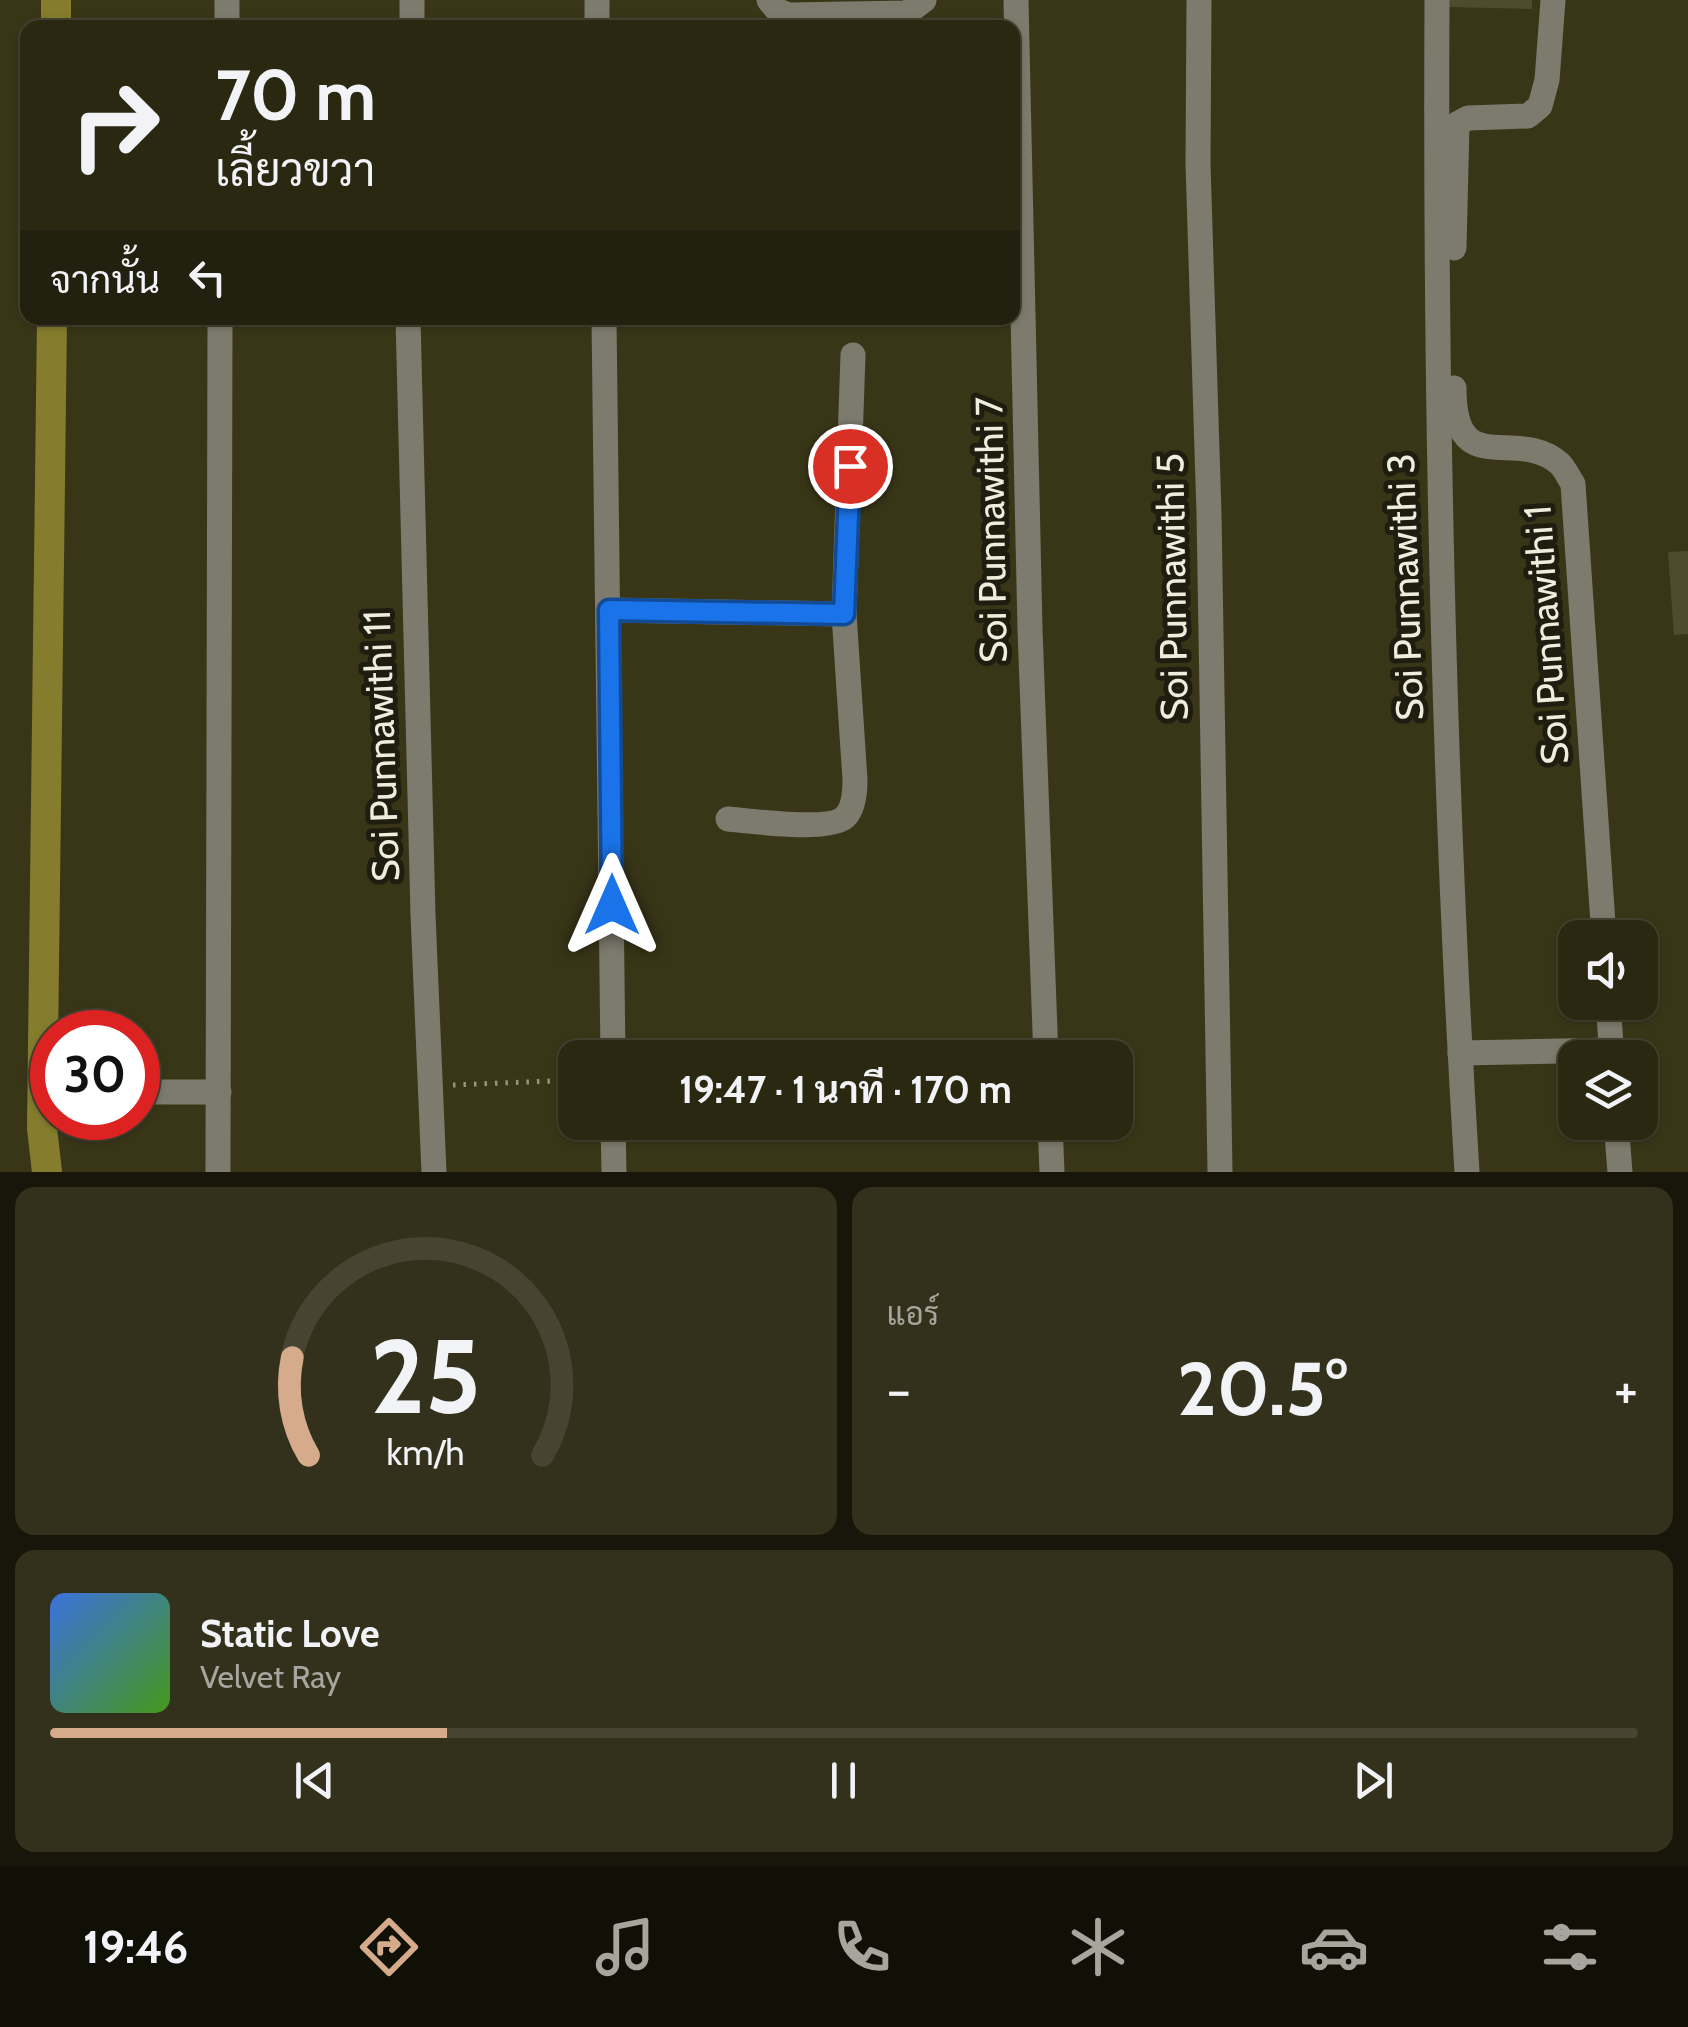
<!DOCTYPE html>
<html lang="th">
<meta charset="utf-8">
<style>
:root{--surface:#2b2812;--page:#33301b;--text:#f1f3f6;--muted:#a6a69f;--line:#474432;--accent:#d6ab8b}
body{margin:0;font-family:Cabin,Sarabun,sans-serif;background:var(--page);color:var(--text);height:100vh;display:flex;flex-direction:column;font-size:38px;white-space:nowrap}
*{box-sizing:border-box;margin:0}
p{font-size:32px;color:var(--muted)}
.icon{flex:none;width:55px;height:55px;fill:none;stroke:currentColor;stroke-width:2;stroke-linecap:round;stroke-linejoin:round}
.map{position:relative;height:1172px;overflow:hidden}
.sheet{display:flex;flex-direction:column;gap:15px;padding:15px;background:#18160a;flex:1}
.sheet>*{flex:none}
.banner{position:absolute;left:20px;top:20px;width:1000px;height:305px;border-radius:20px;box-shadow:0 2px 8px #0004,0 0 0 2px var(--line);background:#2b2812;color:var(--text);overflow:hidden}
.buttons{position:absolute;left:1558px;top:920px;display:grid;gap:20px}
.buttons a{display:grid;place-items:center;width:100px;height:100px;border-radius:20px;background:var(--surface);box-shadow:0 2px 8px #0004,0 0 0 2px var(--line);font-size:50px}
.speed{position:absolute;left:30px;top:1010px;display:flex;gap:20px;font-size:50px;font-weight:700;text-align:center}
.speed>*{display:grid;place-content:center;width:130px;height:130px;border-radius:50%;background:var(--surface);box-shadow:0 2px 8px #0004,0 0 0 2px var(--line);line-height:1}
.speed .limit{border:15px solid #d22;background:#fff;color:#111}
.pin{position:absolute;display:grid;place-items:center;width:85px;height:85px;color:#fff;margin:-42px;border:5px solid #fff;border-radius:50%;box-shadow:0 2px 10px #0007}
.me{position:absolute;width:110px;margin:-55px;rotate:0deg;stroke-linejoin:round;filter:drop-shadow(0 0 8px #0008)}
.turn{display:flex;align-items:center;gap:35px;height:210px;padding:0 30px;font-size:45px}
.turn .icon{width:130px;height:130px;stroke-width:2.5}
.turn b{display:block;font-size:70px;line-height:85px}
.then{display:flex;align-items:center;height:95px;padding:0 30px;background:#0003;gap:20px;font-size:38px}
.big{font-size:75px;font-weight:700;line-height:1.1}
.sheet .card{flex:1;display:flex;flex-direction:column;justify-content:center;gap:15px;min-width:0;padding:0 35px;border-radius:20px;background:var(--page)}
.sheet .dial{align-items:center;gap:0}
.dial svg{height:260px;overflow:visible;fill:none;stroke:var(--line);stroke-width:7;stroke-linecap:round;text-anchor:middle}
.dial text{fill:var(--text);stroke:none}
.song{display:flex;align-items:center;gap:30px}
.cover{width:120px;height:120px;border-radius:15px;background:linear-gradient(135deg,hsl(220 70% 55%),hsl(100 70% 35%))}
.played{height:10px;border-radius:5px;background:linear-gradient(90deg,var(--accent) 25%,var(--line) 25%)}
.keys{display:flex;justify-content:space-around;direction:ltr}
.heat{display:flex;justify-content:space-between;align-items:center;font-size:55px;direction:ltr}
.sheet .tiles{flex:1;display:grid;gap:15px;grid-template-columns:1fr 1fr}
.card:last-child{grid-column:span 2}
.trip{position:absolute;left:558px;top:1040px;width:575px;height:100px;border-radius:20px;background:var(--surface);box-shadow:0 2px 8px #0004,0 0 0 2px var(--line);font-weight:700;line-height:100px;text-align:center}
.tabs{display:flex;height:160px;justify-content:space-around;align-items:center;background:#111007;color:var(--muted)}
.tabs .icon{width:70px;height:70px}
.tabs .active{color:var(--accent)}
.tabs b{font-size:45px;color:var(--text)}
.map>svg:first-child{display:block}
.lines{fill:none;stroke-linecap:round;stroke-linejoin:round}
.canal{stroke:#857d2d;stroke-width:30}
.building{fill:#4f4c2e}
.path{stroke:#96947c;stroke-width:5;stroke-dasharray:2.5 8;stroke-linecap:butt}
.minor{stroke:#7c7b6d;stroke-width:25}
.route-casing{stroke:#114b97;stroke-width:25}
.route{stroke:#1a73e8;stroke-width:18}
.labels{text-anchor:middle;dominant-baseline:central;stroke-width:10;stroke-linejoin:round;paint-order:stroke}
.street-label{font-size:38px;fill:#efeedd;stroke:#1f1d10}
</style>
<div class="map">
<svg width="1688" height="1172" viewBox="0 0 1688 1172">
<rect width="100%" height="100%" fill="#393618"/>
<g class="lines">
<g class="canal">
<polyline points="56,28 56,0"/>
<polyline points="47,1172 42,1128 52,318"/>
</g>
</g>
<g class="building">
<polygon points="1448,0 1532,0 1532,9 1447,7"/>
<polygon points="1688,551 1688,634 1674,635 1668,552"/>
</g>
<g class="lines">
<polyline class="path" points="453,1085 575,1080"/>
<g class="minor">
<polyline points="597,0 597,28"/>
<polyline points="769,0 778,11 789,15 907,13 924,0"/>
<polyline points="1016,0 1030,629 1046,1058"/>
<polyline points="1199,0 1198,164 1209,514 1220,1172"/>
<path d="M1437,0C1435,391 1443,782 1467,1172"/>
<polyline points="227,28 227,0"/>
<polyline points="412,28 412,0"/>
<polyline points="1454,248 1457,124 1468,118 1528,116 1540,106 1547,80 1553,0"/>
<polyline points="408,318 423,915 434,1172"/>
<polyline points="604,318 613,1058"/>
<path d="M1454,388C1454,483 1517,425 1560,464C1565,469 1569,478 1573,484L1604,938"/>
<polyline points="609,610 844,614 853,355"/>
<path d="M728,819C751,821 829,832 845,817C854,808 855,792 855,780L844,614"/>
<polyline points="1608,1002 1612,1058"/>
<polyline points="1460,1053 1612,1050"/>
<polyline points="138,1092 219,1092"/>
<polyline points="613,1122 614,1172"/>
<polyline points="1050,1122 1052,1172"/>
<polyline points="1616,1122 1620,1172"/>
<polyline points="218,1172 220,318"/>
</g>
</g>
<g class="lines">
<defs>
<polyline id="route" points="612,905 609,610 844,614 850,466"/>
</defs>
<use href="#route" class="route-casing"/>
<use href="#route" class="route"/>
</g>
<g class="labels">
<g class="street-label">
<text transform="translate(991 530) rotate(-91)">Soi Punnawithi 7</text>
<text transform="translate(1172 587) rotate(-91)">Soi Punnawithi 5</text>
<text transform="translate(1405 587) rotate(-92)">Soi Punnawithi 3</text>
<text transform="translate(1546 635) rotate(-94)">Soi Punnawithi 1</text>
<text transform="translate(381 746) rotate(-92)">Soi Punnawithi 11</text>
</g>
</g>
</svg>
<div class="buttons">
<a><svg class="icon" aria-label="sound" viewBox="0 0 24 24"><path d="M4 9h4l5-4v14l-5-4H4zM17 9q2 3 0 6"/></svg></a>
<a><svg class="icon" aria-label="layers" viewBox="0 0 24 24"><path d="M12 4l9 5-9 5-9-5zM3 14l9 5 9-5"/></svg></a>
</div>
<div class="speed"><div class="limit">30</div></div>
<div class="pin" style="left:850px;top:466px;background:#d93025"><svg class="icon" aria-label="arrive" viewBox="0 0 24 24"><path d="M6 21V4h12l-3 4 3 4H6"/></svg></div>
<svg class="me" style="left:612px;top:905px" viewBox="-20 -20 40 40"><path d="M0-17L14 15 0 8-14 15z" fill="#1a73e8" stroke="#fff" stroke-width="4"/></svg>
<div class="trip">19:47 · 1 นาที · 170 m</div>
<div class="banner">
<div class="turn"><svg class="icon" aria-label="right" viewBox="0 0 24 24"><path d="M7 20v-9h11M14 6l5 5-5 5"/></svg><div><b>70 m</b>เลี้ยวขวา</div></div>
<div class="then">จากนั้น<svg class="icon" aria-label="left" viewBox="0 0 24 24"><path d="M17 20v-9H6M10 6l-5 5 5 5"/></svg></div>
</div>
</div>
<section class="sheet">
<div class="tiles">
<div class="card dial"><svg viewBox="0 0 100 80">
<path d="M14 69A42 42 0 1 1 86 69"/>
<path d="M14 69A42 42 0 0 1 9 39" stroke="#d6ab8b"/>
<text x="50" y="56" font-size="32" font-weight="700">25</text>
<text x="50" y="72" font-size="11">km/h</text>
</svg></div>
<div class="card"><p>แอร์</p>
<div class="heat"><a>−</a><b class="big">20.5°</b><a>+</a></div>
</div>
<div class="card">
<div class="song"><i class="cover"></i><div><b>Static Love</b><p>Velvet Ray</p></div></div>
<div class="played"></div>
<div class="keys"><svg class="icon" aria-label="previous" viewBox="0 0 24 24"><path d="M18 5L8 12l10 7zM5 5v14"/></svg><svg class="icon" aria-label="pause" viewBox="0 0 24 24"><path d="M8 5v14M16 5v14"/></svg><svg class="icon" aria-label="next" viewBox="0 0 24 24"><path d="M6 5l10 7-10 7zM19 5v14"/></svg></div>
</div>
</div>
</section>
<nav class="tabs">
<b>19:46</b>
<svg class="icon active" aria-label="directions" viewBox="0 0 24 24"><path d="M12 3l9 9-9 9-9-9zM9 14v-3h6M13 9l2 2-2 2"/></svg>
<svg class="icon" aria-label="music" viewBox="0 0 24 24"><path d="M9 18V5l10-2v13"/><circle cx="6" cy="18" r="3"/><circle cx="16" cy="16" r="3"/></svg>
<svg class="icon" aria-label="phone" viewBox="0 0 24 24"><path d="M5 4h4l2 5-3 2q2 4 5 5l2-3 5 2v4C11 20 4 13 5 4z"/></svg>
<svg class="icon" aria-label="climate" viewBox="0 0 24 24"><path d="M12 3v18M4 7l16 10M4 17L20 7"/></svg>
<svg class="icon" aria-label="car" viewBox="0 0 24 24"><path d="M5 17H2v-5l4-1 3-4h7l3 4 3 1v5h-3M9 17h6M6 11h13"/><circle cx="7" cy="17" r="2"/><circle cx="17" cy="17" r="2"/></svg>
<svg class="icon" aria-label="filters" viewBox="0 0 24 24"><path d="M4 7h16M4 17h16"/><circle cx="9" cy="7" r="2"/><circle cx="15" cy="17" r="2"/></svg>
</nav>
